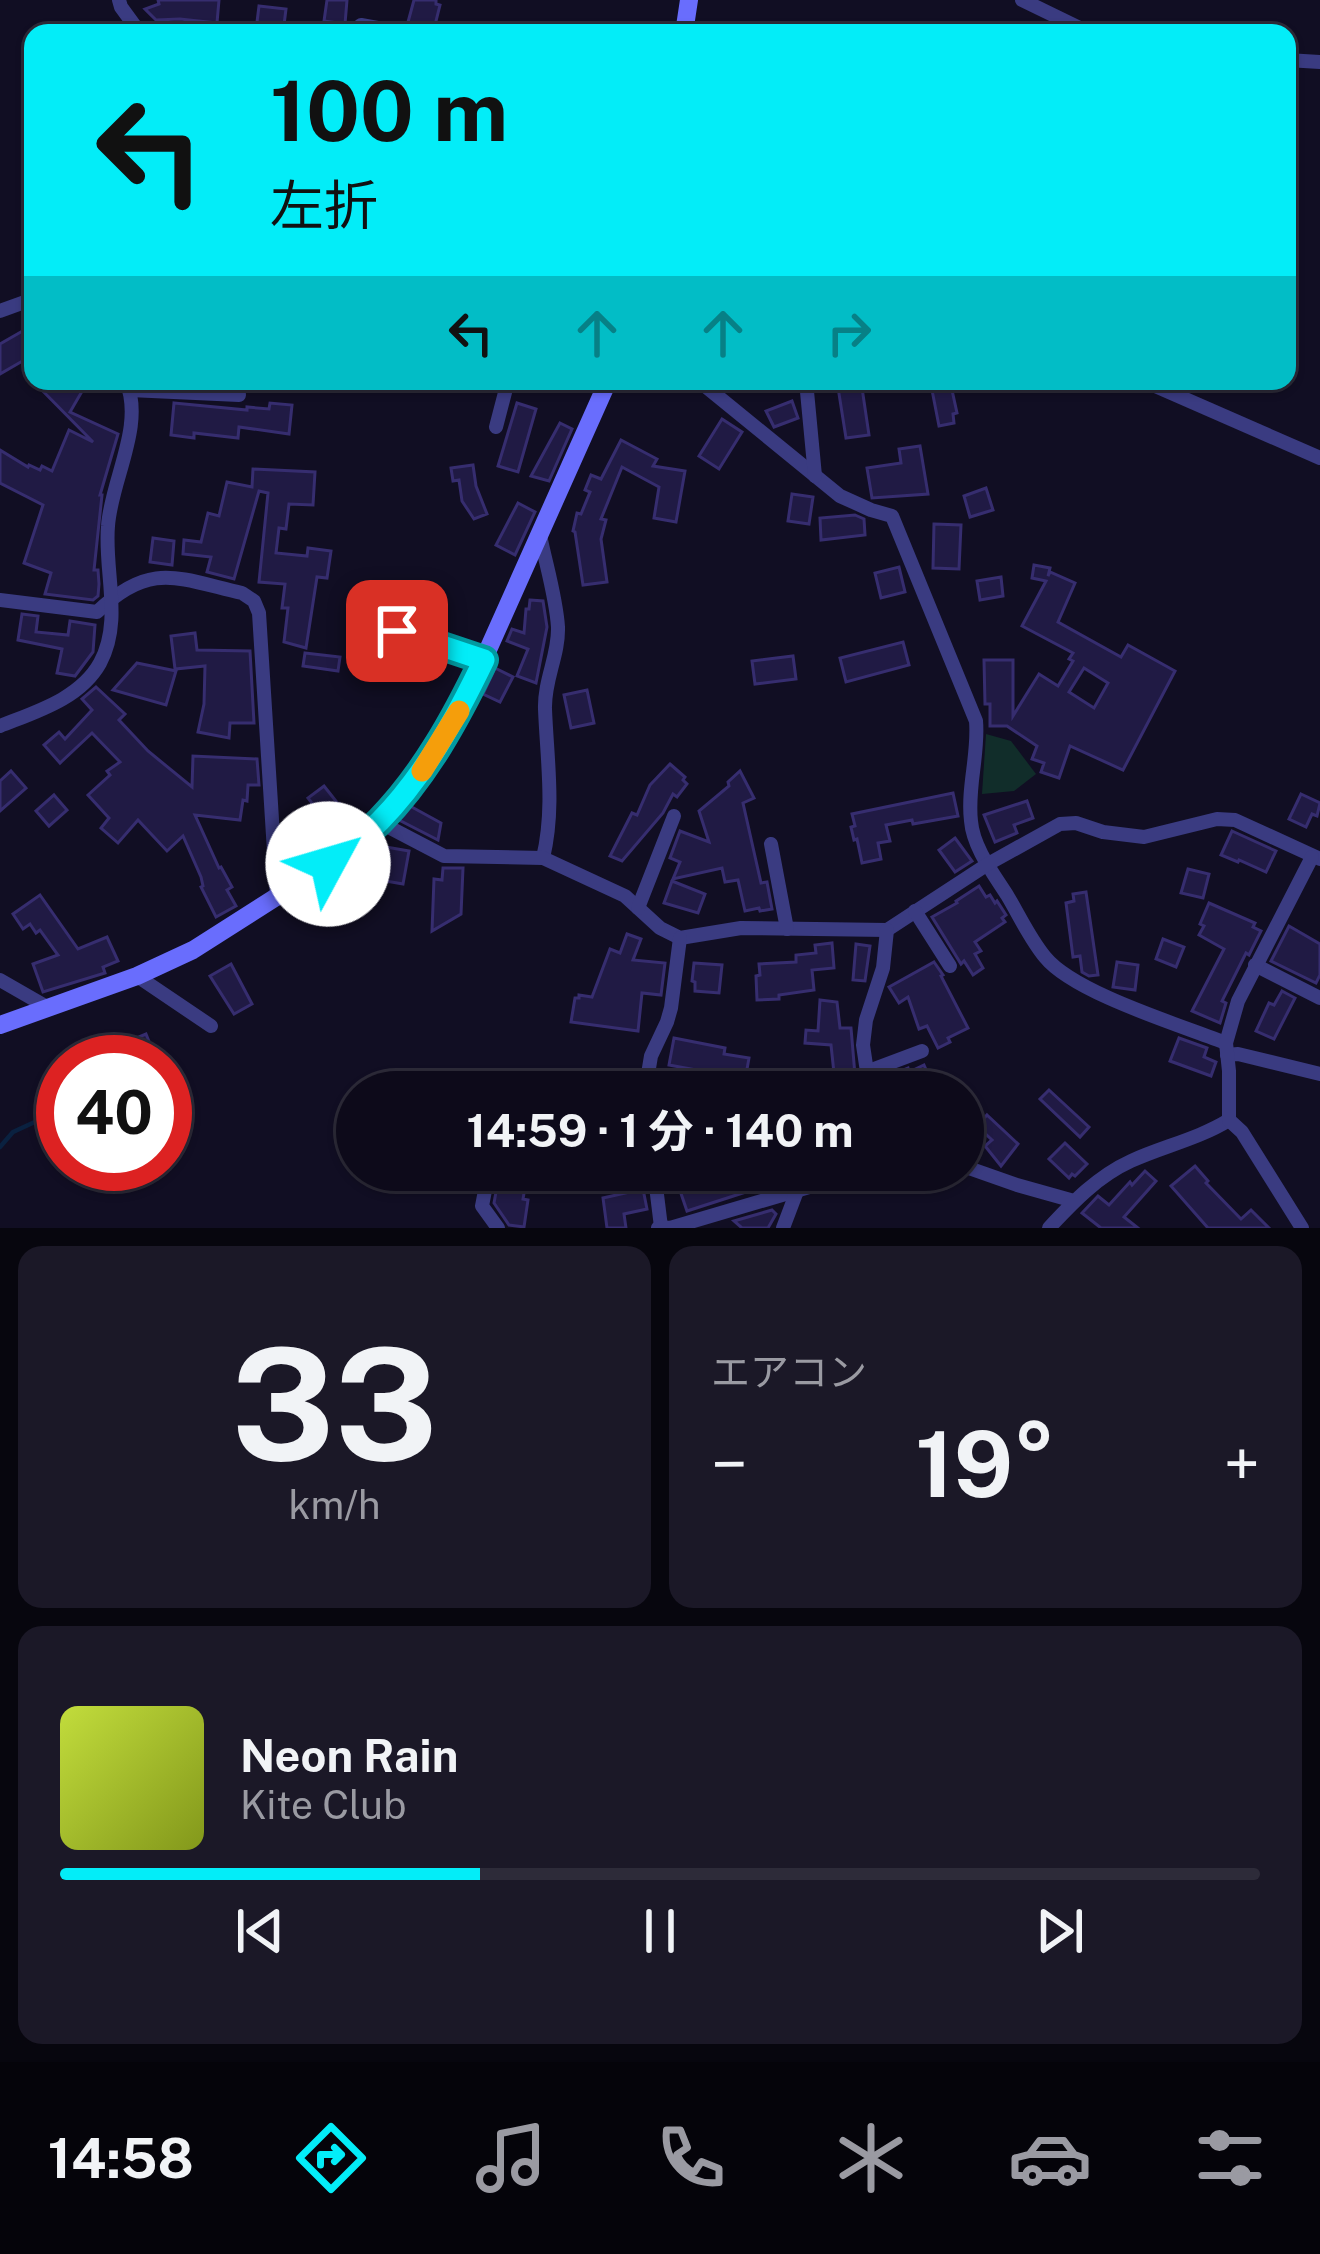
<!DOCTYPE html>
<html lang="ja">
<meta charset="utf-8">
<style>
:root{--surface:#0d0a1a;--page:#1b1827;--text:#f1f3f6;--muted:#9a9aa2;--line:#2d2b39;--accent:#03edf8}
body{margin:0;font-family:"Public Sans","Noto Sans JP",sans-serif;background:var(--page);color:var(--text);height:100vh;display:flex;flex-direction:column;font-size:45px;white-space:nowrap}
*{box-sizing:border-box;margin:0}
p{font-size:39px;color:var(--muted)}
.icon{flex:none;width:66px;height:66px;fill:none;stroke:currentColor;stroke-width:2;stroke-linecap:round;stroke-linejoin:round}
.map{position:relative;height:1228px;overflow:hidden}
.panel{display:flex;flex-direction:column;gap:18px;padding:18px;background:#07060e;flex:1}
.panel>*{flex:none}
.hud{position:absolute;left:24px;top:24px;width:1272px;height:366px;border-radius:24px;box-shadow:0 3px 9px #0004,0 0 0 3px var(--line);background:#03edf8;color:#111;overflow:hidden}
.speed{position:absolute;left:36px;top:1035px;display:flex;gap:24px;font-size:60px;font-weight:700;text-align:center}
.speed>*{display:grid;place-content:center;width:156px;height:156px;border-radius:50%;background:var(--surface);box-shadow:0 3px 9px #0004,0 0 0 3px var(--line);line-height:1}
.speed .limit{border:18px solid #d22;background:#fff;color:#111}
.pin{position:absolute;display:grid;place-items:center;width:102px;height:102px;color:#fff;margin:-51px;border-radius:24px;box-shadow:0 6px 18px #0006}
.me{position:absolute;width:132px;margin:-66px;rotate:51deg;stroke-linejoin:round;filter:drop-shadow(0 0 9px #0008)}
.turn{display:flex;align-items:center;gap:42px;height:252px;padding:0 48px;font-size:54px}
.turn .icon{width:156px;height:156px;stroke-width:2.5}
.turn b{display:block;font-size:84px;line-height:102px}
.lanes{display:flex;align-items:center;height:114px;padding:0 48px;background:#0003;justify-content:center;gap:60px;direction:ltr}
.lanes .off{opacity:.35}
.big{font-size:90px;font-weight:700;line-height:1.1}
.panel .card{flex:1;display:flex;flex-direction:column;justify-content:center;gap:18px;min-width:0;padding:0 42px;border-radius:24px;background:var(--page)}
.panel .dial{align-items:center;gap:0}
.dial b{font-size:156px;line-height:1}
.song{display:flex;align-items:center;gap:36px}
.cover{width:144px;height:144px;border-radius:18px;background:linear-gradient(135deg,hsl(70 70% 55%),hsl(70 70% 35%))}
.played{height:12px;border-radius:6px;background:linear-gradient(90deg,var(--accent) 35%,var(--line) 35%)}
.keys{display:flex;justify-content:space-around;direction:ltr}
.heat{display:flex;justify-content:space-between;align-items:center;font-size:66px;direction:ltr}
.panel .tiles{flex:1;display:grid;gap:18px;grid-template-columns:1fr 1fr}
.card:last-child{grid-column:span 2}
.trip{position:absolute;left:336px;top:1071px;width:648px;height:120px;border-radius:60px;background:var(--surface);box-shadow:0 3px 9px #0004,0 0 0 3px var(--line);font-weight:700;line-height:120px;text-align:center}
.dock{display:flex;height:192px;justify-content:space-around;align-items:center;background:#05040a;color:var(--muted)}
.dock .icon{width:84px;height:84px}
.dock .selected{color:var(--accent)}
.dock b{font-size:54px;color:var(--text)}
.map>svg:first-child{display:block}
.green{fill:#112d2a}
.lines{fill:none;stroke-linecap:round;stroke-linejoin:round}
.stream{stroke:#0a2140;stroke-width:4.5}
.building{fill:#201a44;stroke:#362d6f;stroke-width:3;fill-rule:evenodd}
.street{stroke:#3a3b81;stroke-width:14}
.secondary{stroke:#696dfd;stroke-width:18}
.route-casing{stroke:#029aa1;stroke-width:30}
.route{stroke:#03edf8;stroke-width:21}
.slow{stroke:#f59e0b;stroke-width:21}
</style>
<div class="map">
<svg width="1320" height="1228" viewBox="0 0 1320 1228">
<rect width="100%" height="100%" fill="#110e23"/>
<polygon class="green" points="986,734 1011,741 1036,774 1014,791 982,794"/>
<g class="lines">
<polyline class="stream" points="0,1147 13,1132 63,1109"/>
</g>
<g class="building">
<polygon points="158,0 219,0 217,23 180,19 156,20 145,9 159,4"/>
<polygon points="327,0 347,0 345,24 324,21"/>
<polygon points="414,0 436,0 436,4 440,5 433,33 405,33"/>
<polygon points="259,6 286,9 283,33 261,33 262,23 257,22"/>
<polygon points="33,325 33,355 0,374 0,344"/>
<polygon points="33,381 88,381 70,412 118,434 100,495 102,495 94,570 98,570 99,584 98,596 93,600 45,594 51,573 24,563 43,505 0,483 0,450 28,467 29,465 40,470 42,466 52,471 69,430 93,442"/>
<polygon points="837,381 861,381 869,435 846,438"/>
<polygon points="936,381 950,381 957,413 953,414 954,423 939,426 932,390 937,389"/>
<polygon points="792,401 798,418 774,427 766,411"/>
<polygon points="174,403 247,410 247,407 269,409 270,403 292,405 289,434 239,427 238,438 194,433 194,438 171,435"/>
<polygon points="517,403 536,409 518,472 498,466"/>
<polygon points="722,419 742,432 719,469 699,456"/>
<polygon points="560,423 572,429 549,481 531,476"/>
<polygon points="621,440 657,459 653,466 685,471 676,522 654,518 659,487 622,467 601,519 606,520 601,539 607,582 583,585 575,532 573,531 577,513 581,514 590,492 585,490 591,475 601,479"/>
<polygon points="920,446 928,494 872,498 867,468 901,463 899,449"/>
<polygon points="473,465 476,486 487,514 474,519 462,501 459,480 453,481 451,468"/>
<polygon points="253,469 315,472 313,505 289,504 286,529 279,528 276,553 307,556 308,548 331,551 327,578 317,577 306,648 284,642 288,608 282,608 285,584 259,582 268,493 259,491 234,579 207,572 211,557 183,554 184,540 201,542 208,513 219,516 227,482 252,487"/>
<polygon points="986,488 993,510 970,517 964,496"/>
<polygon points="792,494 813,497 809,524 788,521"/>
<polygon points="518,503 535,512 515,555 496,545"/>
<polygon points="855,515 864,519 865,535 821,540 820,518"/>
<polygon points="934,524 961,525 959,569 933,568"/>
<polygon points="153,538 174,541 172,565 150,562"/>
<path d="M1034,565L1050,568L1048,576L1050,572L1075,583L1058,622L1121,657L1128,645L1175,671L1123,770L1070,746L1059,778L1041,772L1044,763L1032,759L1037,746L1007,726H990V704H985L984,660H1013V716L1039,674L1058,686L1073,661L1069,659L1073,653L1022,626L1046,581L1032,578ZM1084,668L1108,683L1094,708L1069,692Z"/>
<polygon points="899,567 905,592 881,598 875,573"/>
<polygon points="1001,577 1003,596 980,600 977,581"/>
<polygon points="530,600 543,601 547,627 536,683 517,676 528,649 507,641 512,629 524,633 526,609 529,609"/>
<polygon points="22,614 38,616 36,632 68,635 70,621 95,625 93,652 75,676 57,673 62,649 18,640"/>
<polygon points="195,633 197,650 250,651 254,723 230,723 229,738 198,732 204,704 205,666 175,669 171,636"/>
<polygon points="903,642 909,665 846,682 840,658"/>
<polygon points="305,653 340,657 338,671 303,666"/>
<polygon points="793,656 796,679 755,684 752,661"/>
<polygon points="137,663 176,671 166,705 113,690"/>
<polygon points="495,668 513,677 500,702 483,694"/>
<polygon points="96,687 125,714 119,720 148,751 192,787 193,756 257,759 259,785 248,785 247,801 243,800 240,820 195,815 219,868 221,867 232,887 227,890 236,906 216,917 201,887 203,886 201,877 183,836 167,851 138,820 118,843 101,828 109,818 88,795 110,775 107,771 120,762 92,733 60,763 44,745 59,732 65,739 92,710 82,699"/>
<polygon points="587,690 594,723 571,728 564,695"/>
<polygon points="670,764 685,777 683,780 687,784 677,797 673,794 663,813 622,861 610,856 632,813 637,815 650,785"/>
<polygon points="11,771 26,788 0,811 0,781"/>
<polygon points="740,771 754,798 743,803 761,883 767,882 772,909 760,911 759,908 745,911 738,880 725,882 722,868 673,879 680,862 670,858 680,831 709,842 699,811 729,786 728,782"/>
<polygon points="324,786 339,805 340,804 352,827 315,856 313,845 303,829 315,822 308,812 315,807 308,798"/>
<polygon points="953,793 958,816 913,824 912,820 886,825 890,841 878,843 881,859 862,863 857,839 854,840 851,827 855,826 852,814"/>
<polygon points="1301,794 1320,803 1317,816 1312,814 1306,827 1289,819"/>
<polygon points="54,795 67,810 49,826 36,811"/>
<polygon points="1027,801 1033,818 1014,825 1017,833 995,842 984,815"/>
<polygon points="410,806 441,823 438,840 399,820"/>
<polygon points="1232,831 1276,851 1266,872 1239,860 1238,862 1221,855"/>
<polygon points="955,838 972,861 955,872 939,850"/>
<polygon points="386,847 409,851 403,884 380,880"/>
<polygon points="443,868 463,868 461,914 432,931 434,879 442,880"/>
<polygon points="1188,869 1209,874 1203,898 1181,893"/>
<polygon points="672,881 705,894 698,913 664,903"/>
<polygon points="979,886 986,897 990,895 995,903 997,901 1006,915 1002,918 1005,922 975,942 981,951 975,954 983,968 973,975 964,961 961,964 932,917 957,903 956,901"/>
<polygon points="1086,892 1098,975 1089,976 1082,972 1080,956 1073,957 1066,903 1074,901 1073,894"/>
<polygon points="40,895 78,949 107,937 118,961 103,967 105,973 43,992 33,964 58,955 40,930 36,933 30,924 23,929 13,914"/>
<polygon points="1209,903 1255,923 1253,927 1261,931 1249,955 1246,953 1222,1001 1226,1003 1220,1023 1192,1011 1224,949 1199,935 1204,926 1200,924"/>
<polygon points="1289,926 1320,944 1320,975 1316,983 1271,961"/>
<polygon points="627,934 641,939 633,960 665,963 661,995 642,993 638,1031 571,1022 575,998 579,998 579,995 592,997 610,949 620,953"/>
<polygon points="1163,939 1184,947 1176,967 1156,959"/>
<polygon points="832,943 834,968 812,970 814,990 779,995 779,999 757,1000 756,976 760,975 759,964 796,962 796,955 816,953 815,945"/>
<polygon points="856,944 870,946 865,981 853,980"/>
<polygon points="934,962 943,975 941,976 968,1028 948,1038 950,1042 938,1048 927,1026 919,1029 908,997 899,1003 889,987"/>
<polygon points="1117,962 1138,965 1135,990 1113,987"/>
<polygon points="694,963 722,965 719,993 695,991 695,982 692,981"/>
<polygon points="231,964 252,1004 234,1014 210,976"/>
<polygon points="1282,991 1295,998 1274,1039 1256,1031 1269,1003 1274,1005"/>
<polygon points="820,1000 837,1002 840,1028 851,1028 855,1075 848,1076 850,1092 836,1092 831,1045 805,1043 806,1030 818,1031"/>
<polygon points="146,1034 155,1056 141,1062 99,1062 129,1041"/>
<polygon points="674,1038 725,1048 724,1054 749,1058 744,1086 724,1083 725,1078 702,1074 702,1071 669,1065"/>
<polygon points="1179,1038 1207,1048 1204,1057 1216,1062 1211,1076 1170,1061"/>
<polygon points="924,1065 936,1092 893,1092 891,1080 897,1078 896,1073 908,1068 909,1072"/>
<polygon points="1049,1090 1089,1127 1080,1137 1040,1099"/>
<polygon points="987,1115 1018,1144 1001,1166 985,1146 992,1140 977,1126"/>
<polygon points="1065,1143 1087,1164 1075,1176 1072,1174 1069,1178 1049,1159"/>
<polygon points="1195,1166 1208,1181 1206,1183 1241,1219 1251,1210 1269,1228 1208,1228 1171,1186"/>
<polygon points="505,1170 528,1170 523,1199 528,1200 524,1227 509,1225 494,1203 498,1181 504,1182"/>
<polygon points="673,1170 782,1170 783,1173 746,1184 752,1190 687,1211"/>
<polygon points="1145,1171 1156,1181 1124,1217 1138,1228 1101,1228 1082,1213 1098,1196 1109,1205 1130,1182 1132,1185"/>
<polygon points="643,1189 647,1209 624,1214 626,1228 607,1228 603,1198"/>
<polygon points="772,1210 776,1214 768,1228 742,1228 734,1221"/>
</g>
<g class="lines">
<g class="street">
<polyline points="119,0 121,7 140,33"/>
<polyline points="1022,0 1090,33"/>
<polyline points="137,29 169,33"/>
<polyline points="352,33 361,25 383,29"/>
<polyline points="1287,60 1320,62"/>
<polyline points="0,311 33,299"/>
<polyline points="190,381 238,385"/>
<path d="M699,381L840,496L871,510L892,516L976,721C979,754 967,787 971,821C973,847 993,873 1007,895C1019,915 1030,939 1045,957C1074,993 1180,1025 1226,1043"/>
<polyline points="806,381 815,476"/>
<polyline points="1144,381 1320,458"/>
<polyline points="130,390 239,395"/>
<polyline points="496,427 508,381"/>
<path d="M540,535C546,565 556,597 558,627C559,655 544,680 545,709C547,760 555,808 543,858"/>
<path d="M0,600L97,612C150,561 177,578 242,593L254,601L259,613L277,899"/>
<polyline points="396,631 484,660"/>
<path d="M0,726C35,712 80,699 100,663C123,621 104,571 108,526C111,480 145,426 126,381"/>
<polyline points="379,822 444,856 543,858 625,896 660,928 680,938 741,928 887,930 988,864 1060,824 1076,823 1103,832 1144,837 1217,819 1235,820 1320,859"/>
<polyline points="771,844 787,929"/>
<polyline points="638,908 674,816"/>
<polyline points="915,911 950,966"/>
<polyline points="1255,965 1320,998"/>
<polyline points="137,976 211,1026"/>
<polyline points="0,980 47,1007"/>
<polyline points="1227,1055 1238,1054 1320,1074"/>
<polyline points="866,1072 922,1051"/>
<polyline points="646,1088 672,1092"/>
<polyline points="503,1092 504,1085"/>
<polyline points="645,1092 651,1056 667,1022 671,1008 680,938"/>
<polyline points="870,1092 863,1045 866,1020 883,968 887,930"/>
<polyline points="963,1166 1017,1185 1074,1201"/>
<polyline points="489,1170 482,1206 498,1228"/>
<polyline points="654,1170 661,1227 658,1228"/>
<polyline points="661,1227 670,1228 833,1180 858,1170"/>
<polyline points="783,1228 797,1191"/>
<path d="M1049,1228C1073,1202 1098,1176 1131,1161C1164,1146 1198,1139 1229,1120"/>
<polyline points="1302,1228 1242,1132 1229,1120 1229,1071 1226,1043 1238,1001 1312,857"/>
</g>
<g class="secondary">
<polyline points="684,33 689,0"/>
<polyline points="0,1025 137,976 193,950 328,864 379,822 421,772 466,699 608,381"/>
</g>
</g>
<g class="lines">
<defs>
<path id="route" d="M328,864C345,850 364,837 380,821C425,775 456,718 484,660L397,631"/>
</defs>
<use href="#route" class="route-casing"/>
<use href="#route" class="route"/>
<polyline class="slow" points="422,771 459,711"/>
</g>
</svg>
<div class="speed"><div class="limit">40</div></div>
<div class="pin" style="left:397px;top:631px;background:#d93025"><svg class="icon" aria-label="arrive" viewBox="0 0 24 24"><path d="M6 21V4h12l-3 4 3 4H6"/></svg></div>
<svg class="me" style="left:328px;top:864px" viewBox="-20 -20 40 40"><circle r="19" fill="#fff"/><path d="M0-13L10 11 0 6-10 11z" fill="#03edf8"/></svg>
<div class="trip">14:59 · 1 分 · 140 m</div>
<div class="hud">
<div class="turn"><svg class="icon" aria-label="left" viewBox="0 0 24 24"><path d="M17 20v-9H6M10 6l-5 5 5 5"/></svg><div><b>100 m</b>左折</div></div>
<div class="lanes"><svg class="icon" aria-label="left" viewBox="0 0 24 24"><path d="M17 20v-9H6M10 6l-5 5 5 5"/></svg><svg class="icon off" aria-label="ahead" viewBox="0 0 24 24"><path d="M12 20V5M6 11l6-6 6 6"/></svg><svg class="icon off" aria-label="ahead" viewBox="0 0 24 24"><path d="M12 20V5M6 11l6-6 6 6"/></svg><svg class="icon off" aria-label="right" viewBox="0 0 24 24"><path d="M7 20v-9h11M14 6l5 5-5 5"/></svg></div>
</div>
</div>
<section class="panel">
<div class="tiles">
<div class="card dial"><b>33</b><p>km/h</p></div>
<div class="card"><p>エアコン</p>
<div class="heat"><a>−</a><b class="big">19°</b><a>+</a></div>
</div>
<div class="card">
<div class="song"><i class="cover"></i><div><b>Neon Rain</b><p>Kite Club</p></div></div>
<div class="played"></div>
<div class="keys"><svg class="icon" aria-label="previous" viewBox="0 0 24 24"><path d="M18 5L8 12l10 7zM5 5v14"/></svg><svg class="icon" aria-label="pause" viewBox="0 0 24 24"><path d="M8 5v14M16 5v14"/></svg><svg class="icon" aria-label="next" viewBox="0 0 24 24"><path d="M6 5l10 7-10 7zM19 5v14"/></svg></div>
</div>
</div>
</section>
<nav class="dock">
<b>14:58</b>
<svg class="icon selected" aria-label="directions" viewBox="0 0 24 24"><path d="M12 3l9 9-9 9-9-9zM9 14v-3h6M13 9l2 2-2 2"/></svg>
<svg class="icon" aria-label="music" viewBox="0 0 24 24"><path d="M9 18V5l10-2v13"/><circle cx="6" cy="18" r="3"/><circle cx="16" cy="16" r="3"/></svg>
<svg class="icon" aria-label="phone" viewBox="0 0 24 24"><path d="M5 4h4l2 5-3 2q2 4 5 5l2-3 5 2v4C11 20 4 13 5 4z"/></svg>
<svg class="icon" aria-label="climate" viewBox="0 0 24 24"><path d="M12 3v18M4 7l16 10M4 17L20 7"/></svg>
<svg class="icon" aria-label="car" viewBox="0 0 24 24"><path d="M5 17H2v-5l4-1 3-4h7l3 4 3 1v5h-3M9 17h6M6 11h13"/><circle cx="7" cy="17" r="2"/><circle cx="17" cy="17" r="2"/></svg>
<svg class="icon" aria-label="filters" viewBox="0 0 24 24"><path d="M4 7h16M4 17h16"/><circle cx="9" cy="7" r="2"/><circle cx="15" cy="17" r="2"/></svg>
</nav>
